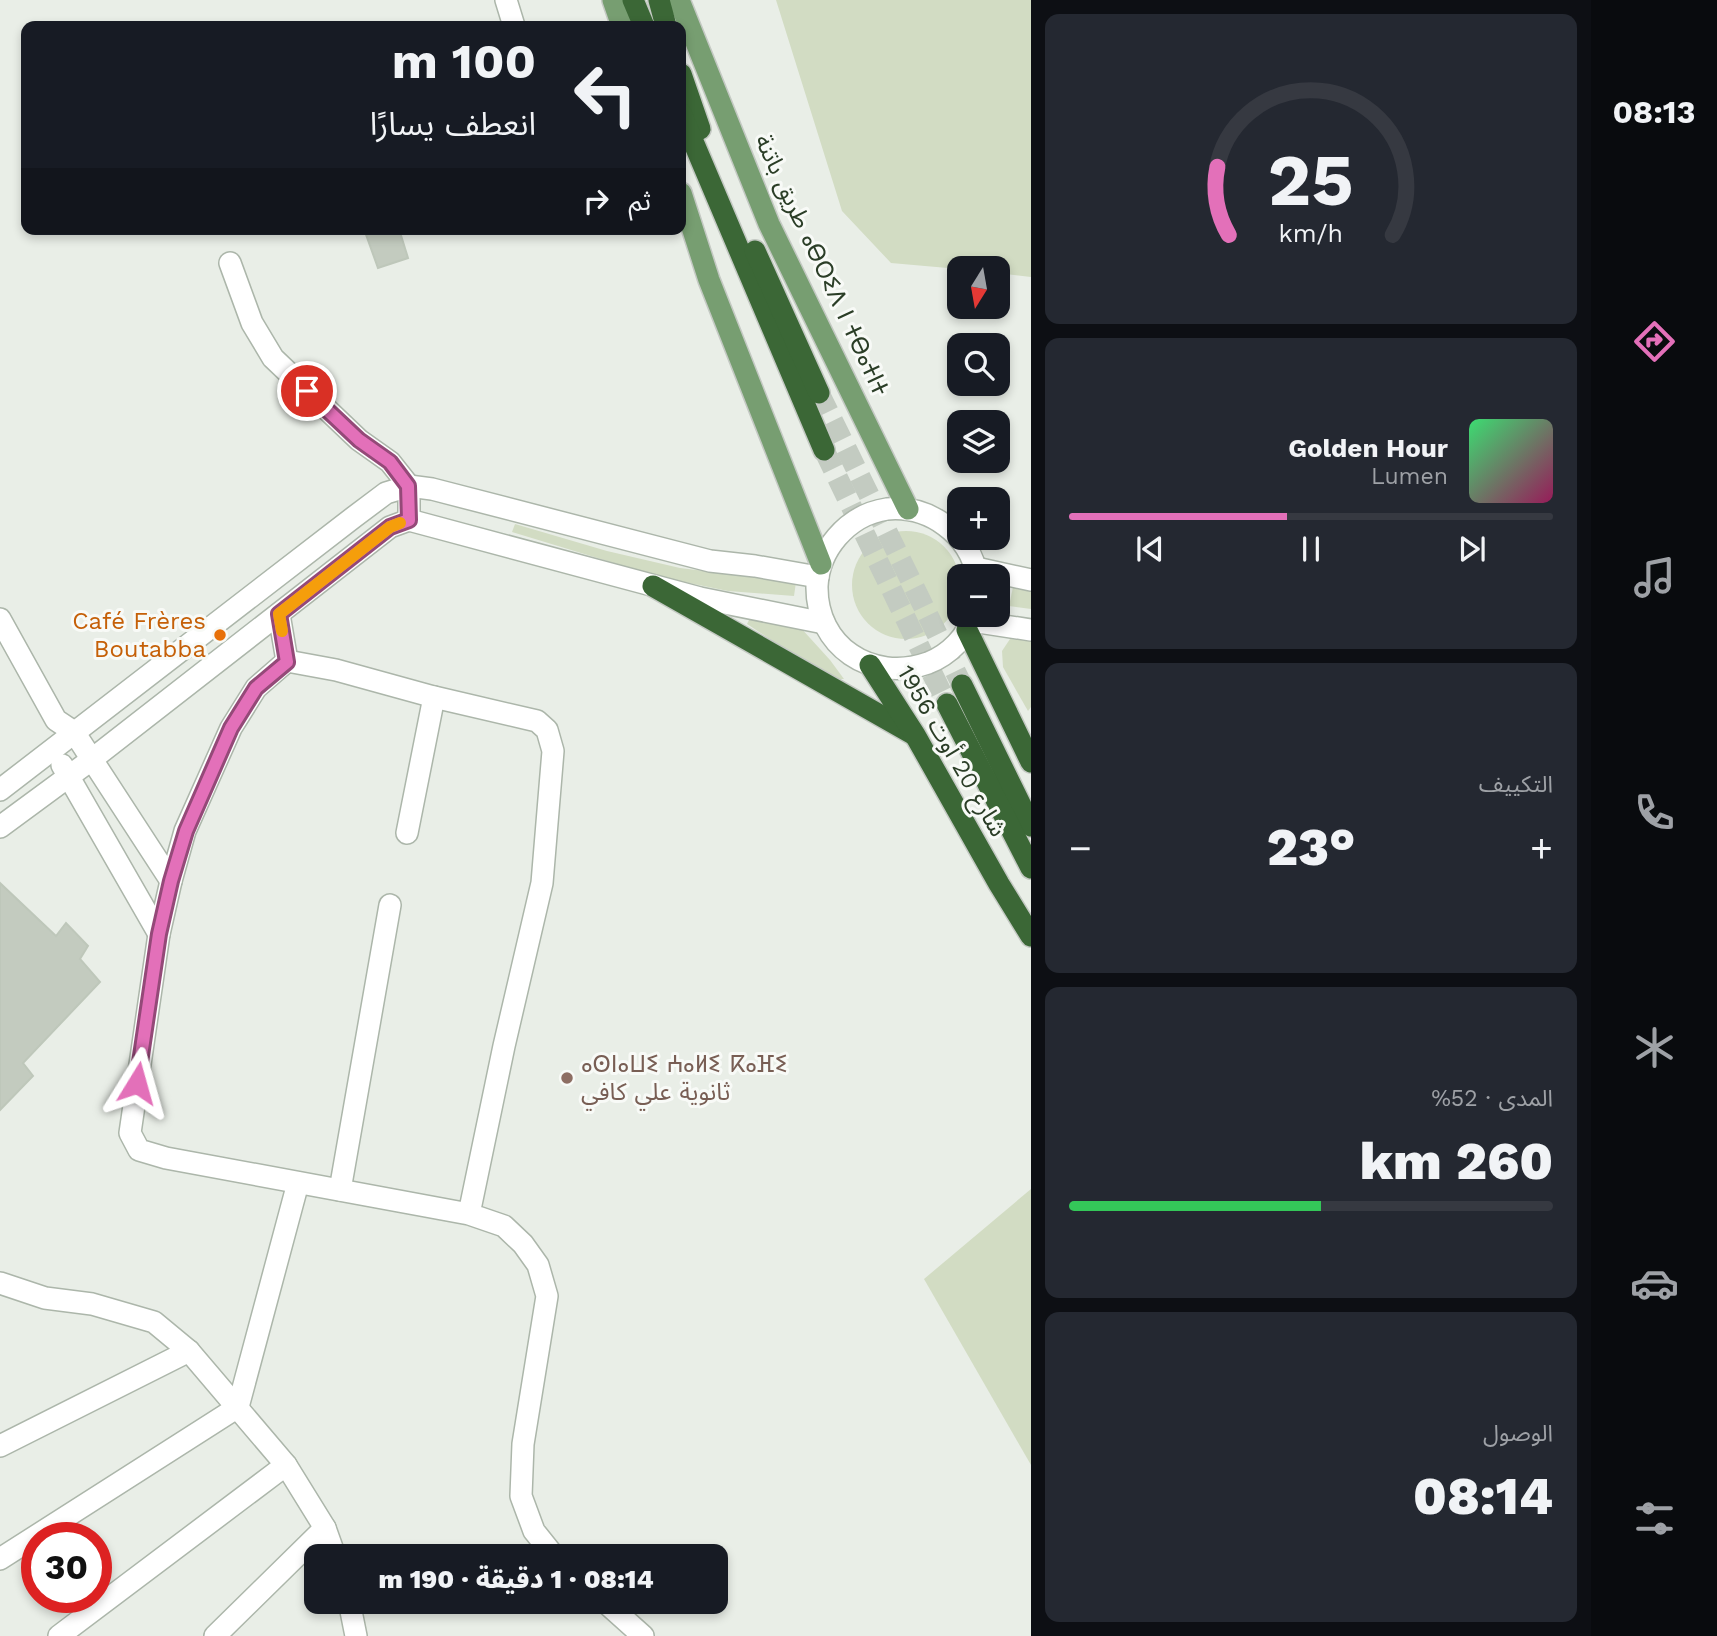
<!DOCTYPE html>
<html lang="ar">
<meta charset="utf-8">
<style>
:root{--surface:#171b24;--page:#242831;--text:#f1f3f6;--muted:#9ea1a6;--line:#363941;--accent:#e370b9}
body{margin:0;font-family:"Work Sans","Noto Sans Arabic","Noto Sans Tifinagh",sans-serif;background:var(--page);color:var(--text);direction:rtl;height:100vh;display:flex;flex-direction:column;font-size:26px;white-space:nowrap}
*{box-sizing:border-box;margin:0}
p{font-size:23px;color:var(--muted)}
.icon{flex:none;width:38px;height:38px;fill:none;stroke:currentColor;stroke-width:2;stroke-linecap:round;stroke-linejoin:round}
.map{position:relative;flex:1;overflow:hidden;direction:ltr}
.drawer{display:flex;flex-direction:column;gap:14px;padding:14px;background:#0d0f14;width:560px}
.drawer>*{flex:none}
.top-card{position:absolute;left:21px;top:21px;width:665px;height:214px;border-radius:14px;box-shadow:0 4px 10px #0003;direction:rtl;background:#171b24;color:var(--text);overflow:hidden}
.needle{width:46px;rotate:191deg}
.controls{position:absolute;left:947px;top:256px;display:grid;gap:14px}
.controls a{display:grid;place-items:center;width:63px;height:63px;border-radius:14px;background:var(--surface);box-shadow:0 4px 10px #0003;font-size:35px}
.speed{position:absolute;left:21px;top:1522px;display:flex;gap:14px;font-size:35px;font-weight:700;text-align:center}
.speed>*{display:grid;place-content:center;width:91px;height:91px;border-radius:50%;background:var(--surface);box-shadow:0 4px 10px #0003;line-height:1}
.speed .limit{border:10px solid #d22;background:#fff;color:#111}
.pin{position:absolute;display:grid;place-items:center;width:60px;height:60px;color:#fff;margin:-30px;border:4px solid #fff;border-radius:50%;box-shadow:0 2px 7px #0007}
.me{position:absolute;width:77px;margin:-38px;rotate:8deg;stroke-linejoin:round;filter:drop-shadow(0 0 5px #0008)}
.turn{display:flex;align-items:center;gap:24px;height:147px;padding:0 35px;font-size:32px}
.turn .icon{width:91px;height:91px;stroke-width:2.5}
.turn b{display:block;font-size:49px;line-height:60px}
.then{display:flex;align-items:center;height:66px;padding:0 35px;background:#0003;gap:14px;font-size:26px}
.big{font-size:52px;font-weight:800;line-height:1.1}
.drawer .tile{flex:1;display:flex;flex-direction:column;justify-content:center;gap:10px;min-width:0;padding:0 24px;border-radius:14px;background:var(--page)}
.drawer .dial{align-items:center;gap:0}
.dial svg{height:182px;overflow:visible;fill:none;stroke:var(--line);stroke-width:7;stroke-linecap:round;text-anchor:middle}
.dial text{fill:var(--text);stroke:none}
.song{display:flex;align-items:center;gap:21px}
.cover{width:84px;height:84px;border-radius:10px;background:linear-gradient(135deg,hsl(140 70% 55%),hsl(330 70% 35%))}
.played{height:7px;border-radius:4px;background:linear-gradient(90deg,var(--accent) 45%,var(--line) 45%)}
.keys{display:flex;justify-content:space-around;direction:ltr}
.heat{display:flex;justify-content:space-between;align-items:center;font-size:38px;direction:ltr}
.charge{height:10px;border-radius:5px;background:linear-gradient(90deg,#34c759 52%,var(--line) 0)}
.trip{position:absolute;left:304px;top:1544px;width:424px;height:70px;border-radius:14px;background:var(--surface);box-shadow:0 4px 10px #0003;font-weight:800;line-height:70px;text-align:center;direction:rtl}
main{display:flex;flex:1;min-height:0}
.tab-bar{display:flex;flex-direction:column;width:126px;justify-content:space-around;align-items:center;background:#090b0e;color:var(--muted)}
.tab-bar .icon{width:49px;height:49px}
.tab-bar .current{color:var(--accent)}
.tab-bar b{font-size:32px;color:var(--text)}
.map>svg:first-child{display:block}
.green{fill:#d2dcc3}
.building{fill:#c3cbbf;stroke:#bec7ba;stroke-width:2}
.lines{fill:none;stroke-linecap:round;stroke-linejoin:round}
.highway-tunnel{stroke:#c3cbc1;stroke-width:21;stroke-dasharray:21 10;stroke-linecap:butt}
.minor-casing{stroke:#acb6aa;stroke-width:24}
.major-casing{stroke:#c4c9c3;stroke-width:24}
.highway-casing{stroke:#c4c9c3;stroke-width:24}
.minor{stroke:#fff;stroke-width:21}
.major{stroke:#779e71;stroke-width:21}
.highway{stroke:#3b6736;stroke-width:21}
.route-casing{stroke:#944978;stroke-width:18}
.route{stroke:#e370b9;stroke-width:12}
.slow{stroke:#f59e0b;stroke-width:12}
.food-dot{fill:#e8710a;stroke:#f8faf7;stroke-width:2.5}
.education-dot{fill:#8d6e63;stroke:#f8faf7;stroke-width:2.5}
.labels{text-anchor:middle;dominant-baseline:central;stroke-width:6;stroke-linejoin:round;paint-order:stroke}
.street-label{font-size:24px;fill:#2b3e27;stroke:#f8faf7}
.food-label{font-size:24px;fill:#c56008;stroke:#f8faf7;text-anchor:end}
.education-label{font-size:24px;fill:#785e54;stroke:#f8faf7;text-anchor:start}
</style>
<main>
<nav class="tab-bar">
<b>08:13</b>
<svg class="icon current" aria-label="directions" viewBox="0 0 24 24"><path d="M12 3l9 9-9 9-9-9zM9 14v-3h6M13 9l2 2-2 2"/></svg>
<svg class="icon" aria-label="music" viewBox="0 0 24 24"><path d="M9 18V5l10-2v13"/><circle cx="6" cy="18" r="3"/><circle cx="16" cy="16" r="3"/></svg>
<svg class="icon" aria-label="phone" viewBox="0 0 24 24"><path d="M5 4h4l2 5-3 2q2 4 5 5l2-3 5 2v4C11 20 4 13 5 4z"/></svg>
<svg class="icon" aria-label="climate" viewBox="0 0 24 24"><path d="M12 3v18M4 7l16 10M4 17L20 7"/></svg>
<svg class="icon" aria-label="car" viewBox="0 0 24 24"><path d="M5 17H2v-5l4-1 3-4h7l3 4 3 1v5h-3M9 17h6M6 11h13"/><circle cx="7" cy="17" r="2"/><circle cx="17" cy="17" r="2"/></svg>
<svg class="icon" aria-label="filters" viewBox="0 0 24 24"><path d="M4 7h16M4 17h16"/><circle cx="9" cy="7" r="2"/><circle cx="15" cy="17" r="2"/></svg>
</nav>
<section class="drawer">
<div class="tile dial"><svg viewBox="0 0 100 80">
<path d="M14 69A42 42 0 1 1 86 69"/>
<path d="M14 69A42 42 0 0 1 9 39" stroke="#e370b9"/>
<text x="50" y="56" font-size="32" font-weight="700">25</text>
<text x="50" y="72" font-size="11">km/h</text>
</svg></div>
<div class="tile">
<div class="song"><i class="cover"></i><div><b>Golden Hour</b><p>Lumen</p></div></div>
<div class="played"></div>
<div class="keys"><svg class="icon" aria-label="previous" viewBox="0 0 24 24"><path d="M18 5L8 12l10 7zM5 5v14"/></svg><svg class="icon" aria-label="pause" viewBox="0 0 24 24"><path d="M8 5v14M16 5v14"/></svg><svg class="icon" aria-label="next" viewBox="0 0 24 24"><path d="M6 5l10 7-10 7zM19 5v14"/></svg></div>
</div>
<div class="tile"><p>التكييف</p>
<div class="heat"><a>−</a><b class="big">23°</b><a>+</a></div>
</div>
<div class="tile"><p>المدى · 52%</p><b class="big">260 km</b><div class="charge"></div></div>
<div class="tile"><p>الوصول</p><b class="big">08:14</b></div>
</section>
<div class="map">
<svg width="1031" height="1636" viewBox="0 0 1031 1636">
<rect width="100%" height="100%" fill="#e9eee7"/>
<g class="green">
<polygon points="776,0 1031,0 1031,277 998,273 998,268 959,268 959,269 891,263 842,211"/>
<polygon points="515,524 607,551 680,568 796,582 794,596 728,591 660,577 512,532"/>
<circle cx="906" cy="585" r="54"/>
<polygon points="1013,587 1031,592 1031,609 1009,606"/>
<polygon points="750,618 800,627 830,660 844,679 831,679 747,624"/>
<polygon points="1010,639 1031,641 1031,707 1028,711 1003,667 1002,651"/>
<polygon points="1031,1189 1031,1465 924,1279"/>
</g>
<g class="building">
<polygon points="364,229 399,229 408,258 378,268"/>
<polygon points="0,883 56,936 66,923 88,946 80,959 100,982 23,1063 33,1076 0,1110"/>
</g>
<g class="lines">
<g class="highway-tunnel">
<polyline points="819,393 962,685"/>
<polyline points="824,450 947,704"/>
</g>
<defs>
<g id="minor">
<polyline points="506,0 514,26"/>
<polyline points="230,263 252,323 273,358 359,440 390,462 409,486 409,520"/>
<polyline points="976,568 1031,580"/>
<polyline points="279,614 287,661"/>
<path d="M974,614C968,636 949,655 928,663C871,683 816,646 817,586C818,567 825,551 837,537C850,522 867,512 887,509C929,505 970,534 977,576"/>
<polyline points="0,619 56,720 74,732 171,881"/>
<polyline points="972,621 1031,630"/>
<polyline points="62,765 159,934"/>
<polyline points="0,790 354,517 386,493 409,486 432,489 710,561 755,566 818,577"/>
<polyline points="0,827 91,760 390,527 409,520 700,598 824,623"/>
<polyline points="407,833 434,697"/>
<polyline points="340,1190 390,905"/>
<polyline points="469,1214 504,1046 542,883 553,751 547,730 537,721 434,697 336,670 287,661 256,688 231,728 185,831 171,881 159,934 130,1133 139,1150 166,1158 469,1214 504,1226 523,1244 538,1265 547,1296 523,1444 521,1496 534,1531 554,1556"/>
<polyline points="0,1283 45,1298 92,1304 154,1322 189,1351 286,1465 325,1528 335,1556"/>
<polyline points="0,1446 189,1351"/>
<polyline points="0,1559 238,1407 298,1183"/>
<polyline points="349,1601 356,1636"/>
<polyline points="604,1601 643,1636"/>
<polyline points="59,1636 286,1465"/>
<polyline points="215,1636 325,1528"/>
</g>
<g id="major">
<polyline points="613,0 622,26"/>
<polyline points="679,0 769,224 908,509"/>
<polyline points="681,193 709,280 821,564"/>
</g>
<g id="highway">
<polyline points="633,0 644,26"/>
<polyline points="659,0 666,26"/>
<polyline points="681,74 700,129"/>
<polyline points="681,113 824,450"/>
<polyline points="755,251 819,393"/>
<polyline points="653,586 913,734"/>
<polyline points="967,630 1031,762"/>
<polyline points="870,665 915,735 999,884 1031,936"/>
<polyline points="962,685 1031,826"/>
<polyline points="947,704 1031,868"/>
</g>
</defs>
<use href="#minor" class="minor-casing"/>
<use href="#major" class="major-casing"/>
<use href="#highway" class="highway-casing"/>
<use href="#minor" class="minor"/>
<use href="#major" class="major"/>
<use href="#highway" class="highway"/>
</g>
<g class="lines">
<defs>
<polyline id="route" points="137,1083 159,934 171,881 186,831 231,728 256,688 287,662 279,614 390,527 409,520 408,486 390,462 359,440 307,391"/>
</defs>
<use href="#route" class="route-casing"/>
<use href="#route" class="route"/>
<polyline class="slow" points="282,631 279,614 390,527 400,523"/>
</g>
<circle class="food-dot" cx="220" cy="635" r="7"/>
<circle class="education-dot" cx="567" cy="1078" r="7"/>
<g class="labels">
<g class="street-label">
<text transform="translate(822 265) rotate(65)">طريق باتنة ⴰⴱⵔⵉⴷ ⵏ ⵜⴱⴰⵜⵏⵜ</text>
<text transform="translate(952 751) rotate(60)">شارع 20 أوت 1956</text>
</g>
<g class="food-label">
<text x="206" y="621">Café Frères<tspan x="206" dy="28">Boutabba</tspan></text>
</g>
<g class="education-label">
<text x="581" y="1064">ⴰⵙⵏⴰⵡⵉ ⵄⴰⵍⵉ ⴽⴰⴼⵉ<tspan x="581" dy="28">ثانوية علي كافي</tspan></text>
</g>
</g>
</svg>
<div class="controls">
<a><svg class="needle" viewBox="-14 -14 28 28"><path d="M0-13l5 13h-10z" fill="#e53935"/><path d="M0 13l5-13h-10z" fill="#9ea1a6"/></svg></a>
<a><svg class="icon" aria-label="search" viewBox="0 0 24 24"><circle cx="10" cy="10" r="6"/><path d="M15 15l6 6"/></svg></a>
<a><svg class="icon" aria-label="layers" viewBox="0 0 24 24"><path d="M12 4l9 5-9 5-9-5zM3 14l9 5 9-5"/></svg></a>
<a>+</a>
<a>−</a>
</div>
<div class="speed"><div class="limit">30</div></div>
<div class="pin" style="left:307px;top:391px;background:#d93025"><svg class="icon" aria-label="arrive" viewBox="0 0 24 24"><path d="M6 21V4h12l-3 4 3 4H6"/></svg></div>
<svg class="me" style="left:137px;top:1083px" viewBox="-20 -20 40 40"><path d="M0-17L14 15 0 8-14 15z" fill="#e370b9" stroke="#fff" stroke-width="4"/></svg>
<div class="trip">08:14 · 1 دقيقة · 190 m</div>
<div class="top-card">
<div class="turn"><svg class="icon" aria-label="left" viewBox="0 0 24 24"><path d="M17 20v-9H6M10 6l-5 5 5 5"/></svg><div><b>100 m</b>انعطف يسارًا</div></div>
<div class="then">ثم<svg class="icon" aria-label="right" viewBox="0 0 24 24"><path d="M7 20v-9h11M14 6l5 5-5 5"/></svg></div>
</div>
</div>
</main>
